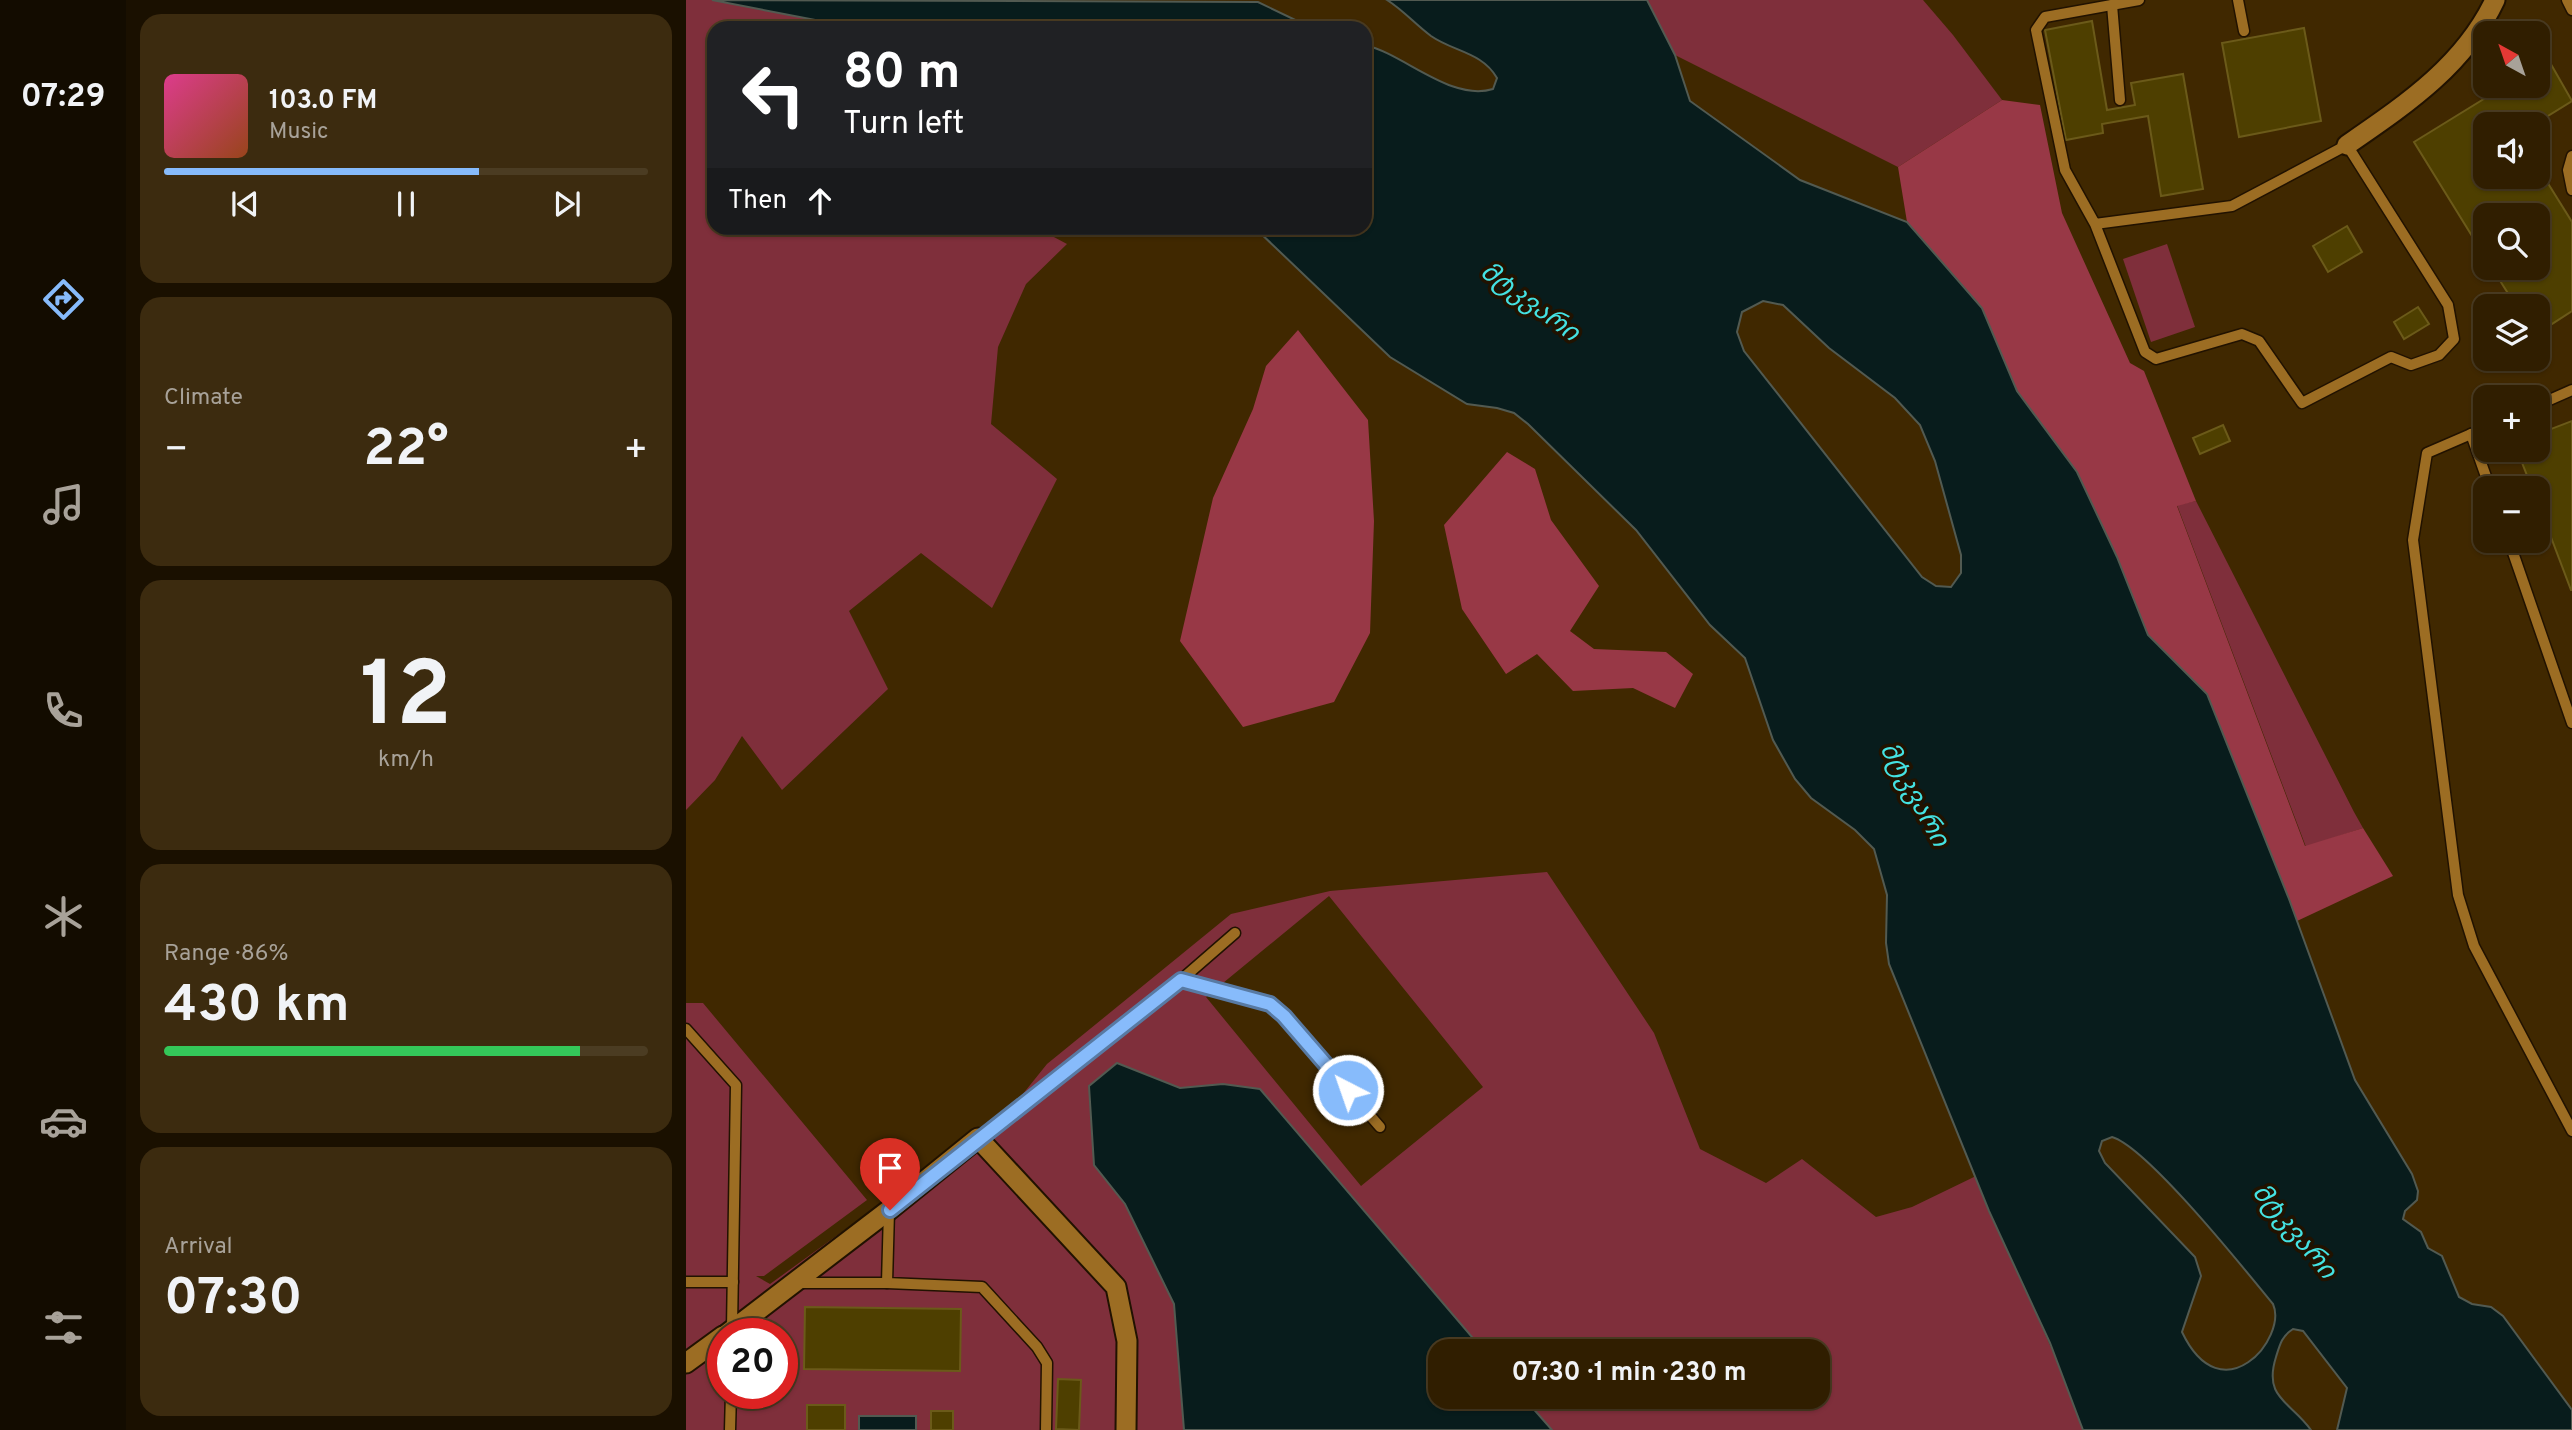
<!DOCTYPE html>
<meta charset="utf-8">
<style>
:root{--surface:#301e00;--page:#3c2b0f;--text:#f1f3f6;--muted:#a8a299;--line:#4b3c22;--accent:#87bbfb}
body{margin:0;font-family:Overpass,"Noto Sans Georgian",sans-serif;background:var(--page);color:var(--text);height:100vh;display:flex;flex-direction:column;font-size:26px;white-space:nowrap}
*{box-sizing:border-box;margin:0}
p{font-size:23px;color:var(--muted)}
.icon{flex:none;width:38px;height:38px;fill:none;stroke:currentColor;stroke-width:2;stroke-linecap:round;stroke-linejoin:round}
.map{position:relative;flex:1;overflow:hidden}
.panel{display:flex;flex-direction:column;gap:14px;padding:14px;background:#1a1000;width:560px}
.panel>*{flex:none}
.hud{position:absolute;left:21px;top:21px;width:665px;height:214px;border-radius:21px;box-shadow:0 2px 5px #0004,0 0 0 2px var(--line);background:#202124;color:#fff;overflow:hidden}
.needle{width:46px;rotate:320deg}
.controls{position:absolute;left:1787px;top:21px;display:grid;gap:14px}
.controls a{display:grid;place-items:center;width:77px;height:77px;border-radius:14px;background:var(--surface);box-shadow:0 2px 5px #0004,0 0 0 2px var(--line);font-size:35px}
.speed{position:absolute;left:21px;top:1318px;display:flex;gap:14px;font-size:35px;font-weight:700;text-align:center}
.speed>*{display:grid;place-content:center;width:91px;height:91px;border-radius:50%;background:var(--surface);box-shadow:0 2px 5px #0004,0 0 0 2px var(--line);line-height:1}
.speed .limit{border:10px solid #d22;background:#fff;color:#111}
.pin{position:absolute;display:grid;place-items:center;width:60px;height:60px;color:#fff;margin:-72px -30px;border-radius:50% 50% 50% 0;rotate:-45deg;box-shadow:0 0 7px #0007}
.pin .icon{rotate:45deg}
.me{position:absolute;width:77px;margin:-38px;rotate:319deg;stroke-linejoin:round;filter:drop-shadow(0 0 5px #0008)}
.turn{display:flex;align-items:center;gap:24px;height:147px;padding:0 21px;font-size:32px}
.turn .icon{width:91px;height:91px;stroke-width:2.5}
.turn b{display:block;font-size:49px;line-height:60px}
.then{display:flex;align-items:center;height:66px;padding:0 21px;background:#0003;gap:14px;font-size:26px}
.big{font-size:52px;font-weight:700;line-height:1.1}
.panel .tile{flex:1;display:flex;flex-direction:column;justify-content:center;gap:10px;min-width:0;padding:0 24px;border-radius:21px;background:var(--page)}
.panel .dial{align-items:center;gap:0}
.dial b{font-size:91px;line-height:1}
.song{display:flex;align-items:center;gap:21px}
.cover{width:84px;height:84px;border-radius:10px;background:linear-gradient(135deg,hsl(330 70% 55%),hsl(20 70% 35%))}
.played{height:7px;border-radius:4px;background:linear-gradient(90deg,var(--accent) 65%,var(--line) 65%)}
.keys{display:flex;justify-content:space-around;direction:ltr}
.heat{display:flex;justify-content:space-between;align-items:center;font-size:38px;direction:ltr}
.charge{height:10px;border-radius:5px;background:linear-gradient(90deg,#34c759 86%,var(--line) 0)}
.trip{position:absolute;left:742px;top:1339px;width:402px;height:70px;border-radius:21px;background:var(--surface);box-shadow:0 2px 5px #0004,0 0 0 2px var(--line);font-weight:700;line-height:70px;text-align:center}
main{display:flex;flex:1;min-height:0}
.dock{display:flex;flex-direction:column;width:126px;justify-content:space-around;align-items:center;background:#130c00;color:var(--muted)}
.dock .icon{width:49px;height:49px}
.dock .selected{color:var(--accent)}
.dock b{font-size:32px;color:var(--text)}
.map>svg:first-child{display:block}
.green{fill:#7f2f3b;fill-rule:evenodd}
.forest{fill:#983846}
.water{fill:#081c1c;stroke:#525a51;stroke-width:2;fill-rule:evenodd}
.building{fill:#4e3f00;stroke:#6b5a19;stroke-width:2}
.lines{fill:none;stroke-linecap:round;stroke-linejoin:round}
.service-casing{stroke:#211200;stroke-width:13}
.minor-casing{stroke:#211200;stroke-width:23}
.service{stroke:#9c6d23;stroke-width:10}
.minor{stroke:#9c6d23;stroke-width:19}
.route-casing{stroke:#587aa3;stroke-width:18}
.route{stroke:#87bbfb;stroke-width:12}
.labels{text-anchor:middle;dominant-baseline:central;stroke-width:7;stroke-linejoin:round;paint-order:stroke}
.water-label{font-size:26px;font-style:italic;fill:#44e2e2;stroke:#211200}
</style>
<main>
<nav class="dock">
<b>07:29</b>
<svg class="icon selected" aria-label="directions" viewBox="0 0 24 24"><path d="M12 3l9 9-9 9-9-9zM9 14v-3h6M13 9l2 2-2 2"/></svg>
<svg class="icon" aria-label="music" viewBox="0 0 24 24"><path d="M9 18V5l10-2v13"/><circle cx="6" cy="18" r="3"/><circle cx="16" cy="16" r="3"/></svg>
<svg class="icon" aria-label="phone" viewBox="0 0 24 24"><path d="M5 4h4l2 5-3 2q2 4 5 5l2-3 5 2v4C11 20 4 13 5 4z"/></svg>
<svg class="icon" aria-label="climate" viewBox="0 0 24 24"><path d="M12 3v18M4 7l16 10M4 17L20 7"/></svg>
<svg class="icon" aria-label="car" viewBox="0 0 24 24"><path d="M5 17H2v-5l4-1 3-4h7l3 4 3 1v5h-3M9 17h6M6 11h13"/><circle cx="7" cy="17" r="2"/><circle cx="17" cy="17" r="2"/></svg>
<svg class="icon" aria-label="filters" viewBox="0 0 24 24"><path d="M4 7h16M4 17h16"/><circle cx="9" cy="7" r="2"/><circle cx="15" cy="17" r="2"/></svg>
</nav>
<section class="panel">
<div class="tile">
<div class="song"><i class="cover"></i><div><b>103.0 FM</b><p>Music</p></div></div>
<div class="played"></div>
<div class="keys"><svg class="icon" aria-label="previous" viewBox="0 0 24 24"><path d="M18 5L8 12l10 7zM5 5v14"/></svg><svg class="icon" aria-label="pause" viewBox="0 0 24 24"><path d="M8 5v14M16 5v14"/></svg><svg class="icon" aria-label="next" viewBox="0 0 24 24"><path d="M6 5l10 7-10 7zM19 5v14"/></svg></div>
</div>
<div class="tile"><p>Climate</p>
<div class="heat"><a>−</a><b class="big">22°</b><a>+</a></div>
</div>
<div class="tile dial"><b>12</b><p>km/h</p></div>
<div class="tile"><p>Range · 86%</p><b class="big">430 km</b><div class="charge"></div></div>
<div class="tile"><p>Arrival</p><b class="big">07:30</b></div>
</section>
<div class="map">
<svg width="1886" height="1430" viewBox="0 0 1886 1430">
<rect width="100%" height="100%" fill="#402800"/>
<g class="green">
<polygon points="0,0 26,0 171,28 28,28 28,228 351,228 381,244 340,284 312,347 305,424 371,479 306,608 235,553 163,611 202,689 96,790 56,736 29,780 0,810"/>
<polygon points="961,0 1237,0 1267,35 1316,100 1212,167 989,55"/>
<polygon points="1481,244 1509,327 1465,342 1437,259"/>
<polygon points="1510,501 1668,812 1677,828 1620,847 1491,505"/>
<path d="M861,872L968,1033L1014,1149L1080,1183L1116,1159L1190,1217L1226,1207L1290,1176L1377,1375L1397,1430H866L837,1397L1132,1396V1351H798L574,1089L537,1084L494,1088L431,1064L408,1165L439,1204L488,1304L498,1430H0V1003H17L181,1200L78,1276H70L84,1284L273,1147L304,1135L361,1064L545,914L644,891ZM643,896L797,1087L675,1186L520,997ZM37,1334H96V1393H37Z"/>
</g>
<g class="forest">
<polygon points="1316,100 1354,105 1376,213 1444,363 1458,371 1510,501 1491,506 1619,846 1677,828 1707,876 1611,921 1521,694 1462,635 1431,557 1391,472 1331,391 1296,308 1221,222 1212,167"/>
<polygon points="612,330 682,420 688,521 684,633 648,702 557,727 494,641 527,498 567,409 580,366"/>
<polygon points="821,452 849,469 865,520 913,586 884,631 908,649 980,652 1007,674 989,708 947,688 887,691 851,654 820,674 776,609 758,525"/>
</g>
<g class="water">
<polygon points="26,0 572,2 626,28 171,28"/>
<path d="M701,0H961L989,55L1004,101L1114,180L1221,222L1296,308L1331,391L1391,472L1431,557L1462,635L1521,694L1603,899L1669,1080L1726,1174L1732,1191L1731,1200L1719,1211L1717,1219L1735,1232L1742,1248L1756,1256L1773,1297L1786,1304L1805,1307L1817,1316L1886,1410V1430H1651L1661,1388L1617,1331L1607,1329C1596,1336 1594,1344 1590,1357C1577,1398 1604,1401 1625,1430H1397L1364,1343L1303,1211L1203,964L1200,943L1201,895L1188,849L1169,830L1125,798L1109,779L1087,740L1059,658L1024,625L950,530L842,424L828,413L811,408L781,404L704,357L569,228H679V45C718,54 765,102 807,89L811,78C796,52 768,52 745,36C730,25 717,10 701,0ZM1077,301L1097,305L1143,348L1209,398L1234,425L1249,461L1275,555V573L1265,587L1250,586L1236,577L1058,351L1051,332L1056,312ZM1426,1137C1461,1147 1559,1270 1587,1304C1602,1338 1536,1416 1496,1332L1515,1276L1509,1257L1419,1163L1413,1151L1416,1141Z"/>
<polygon points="431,1063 494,1088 537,1084 574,1089 798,1351 754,1351 754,1396 837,1397 866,1430 498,1430 488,1304 439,1204 408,1165 403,1086"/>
<rect x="173" y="1416" width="57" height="14"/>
</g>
<g class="building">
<polygon points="1406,21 1421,110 1449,105 1445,83 1497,74 1517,189 1475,196 1462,116 1416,124 1417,133 1380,140 1359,30"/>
<polygon points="1618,28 1635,121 1553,137 1536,43"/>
<polygon points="1862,59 1886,101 1849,124 1799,124 1799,177 1858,177 1886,222 1886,311 1852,333 1852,306 1830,306 1806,268 1852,268 1852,215 1799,215 1799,257 1728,142 1819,86 1852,86 1852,65"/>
<polygon points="1661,226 1676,252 1642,272 1627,246"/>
<polygon points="1732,307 1743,324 1718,339 1708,322"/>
<polygon points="1886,421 1886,590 1885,590 1852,503 1852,488 1846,488 1831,450 1852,450 1852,434"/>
<polygon points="1537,425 1544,441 1514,454 1507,438"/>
<polygon points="119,1307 275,1309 274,1371 118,1369"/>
<polygon points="372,1379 395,1380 393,1430 370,1429"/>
<rect x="121" y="1405" width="38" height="25"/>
<rect x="245" y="1411" width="22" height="19"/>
</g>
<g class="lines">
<defs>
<g id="service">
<polyline points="1552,0 1558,31"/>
<polyline points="1881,0 1886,10"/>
<polyline points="1426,5 1434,100"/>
<polyline points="1886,156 1882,170 1886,190"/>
<polyline points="1409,224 1546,206 1661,145 1762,305 1768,339 1753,355 1725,365 1705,357 1616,403 1573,341 1556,334 1470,359 1459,352 1409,224 1379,170 1350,30 1359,17 1453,0"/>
<polyline points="1852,405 1886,390"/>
<polyline points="1799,428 1741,453 1727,540 1772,895 1788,946 1886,1131"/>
<polyline points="1785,434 1804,488"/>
<polyline points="1823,541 1886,723"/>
<polyline points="495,980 584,1004 598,1016 694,1127"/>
<polyline points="0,1029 50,1085 46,1328"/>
<polyline points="292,1138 465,1006 549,933"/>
<polyline points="203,1211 201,1283 296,1287 351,1347 361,1363 360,1430"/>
<polyline points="0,1282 47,1282"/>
<polyline points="110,1283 201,1283"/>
<polyline points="44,1430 45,1393"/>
</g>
<g id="minor">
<path d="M1661,145C1719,105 1778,66 1809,0"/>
<polyline points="41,1334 203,1210 292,1138 430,1287 441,1341 440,1430"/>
<polyline points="0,1363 37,1336"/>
</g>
</defs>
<use href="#service" class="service-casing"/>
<use href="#minor" class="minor-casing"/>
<use href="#service" class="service"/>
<use href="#minor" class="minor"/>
</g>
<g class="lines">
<defs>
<polyline id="route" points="204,1210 495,980 584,1004 598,1016 662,1090"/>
</defs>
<use href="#route" class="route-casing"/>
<use href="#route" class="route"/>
</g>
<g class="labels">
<g class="water-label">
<text transform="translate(843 303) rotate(36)">მტკვარი</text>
<text transform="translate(1227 795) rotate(61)">მტკვარი</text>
<text transform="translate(1607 1232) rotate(50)">მტკვარი</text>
</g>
</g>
</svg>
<div class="controls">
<a><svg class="needle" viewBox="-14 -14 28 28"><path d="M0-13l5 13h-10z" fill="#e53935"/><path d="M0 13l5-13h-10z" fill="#a8a299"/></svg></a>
<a><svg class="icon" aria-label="sound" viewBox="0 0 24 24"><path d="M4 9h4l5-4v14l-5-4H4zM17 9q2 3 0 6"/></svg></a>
<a><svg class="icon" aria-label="search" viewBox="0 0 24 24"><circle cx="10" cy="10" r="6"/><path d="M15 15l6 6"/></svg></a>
<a><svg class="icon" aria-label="layers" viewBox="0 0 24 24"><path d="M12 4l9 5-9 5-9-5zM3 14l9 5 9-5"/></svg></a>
<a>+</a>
<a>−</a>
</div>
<div class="speed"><div class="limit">20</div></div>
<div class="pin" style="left:204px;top:1210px;background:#d93025"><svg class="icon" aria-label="arrive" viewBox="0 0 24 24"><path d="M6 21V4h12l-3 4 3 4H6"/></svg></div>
<svg class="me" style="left:662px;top:1090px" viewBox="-20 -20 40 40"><circle r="17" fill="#87bbfb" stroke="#fff" stroke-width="3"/><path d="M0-11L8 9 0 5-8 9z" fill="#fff"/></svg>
<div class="trip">07:30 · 1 min · 230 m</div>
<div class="hud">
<div class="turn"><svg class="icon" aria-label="left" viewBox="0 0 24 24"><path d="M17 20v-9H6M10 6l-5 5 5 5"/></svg><div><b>80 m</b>Turn left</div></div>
<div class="then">Then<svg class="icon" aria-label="ahead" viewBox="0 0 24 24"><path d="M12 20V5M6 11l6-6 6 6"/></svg></div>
</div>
</div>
</main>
